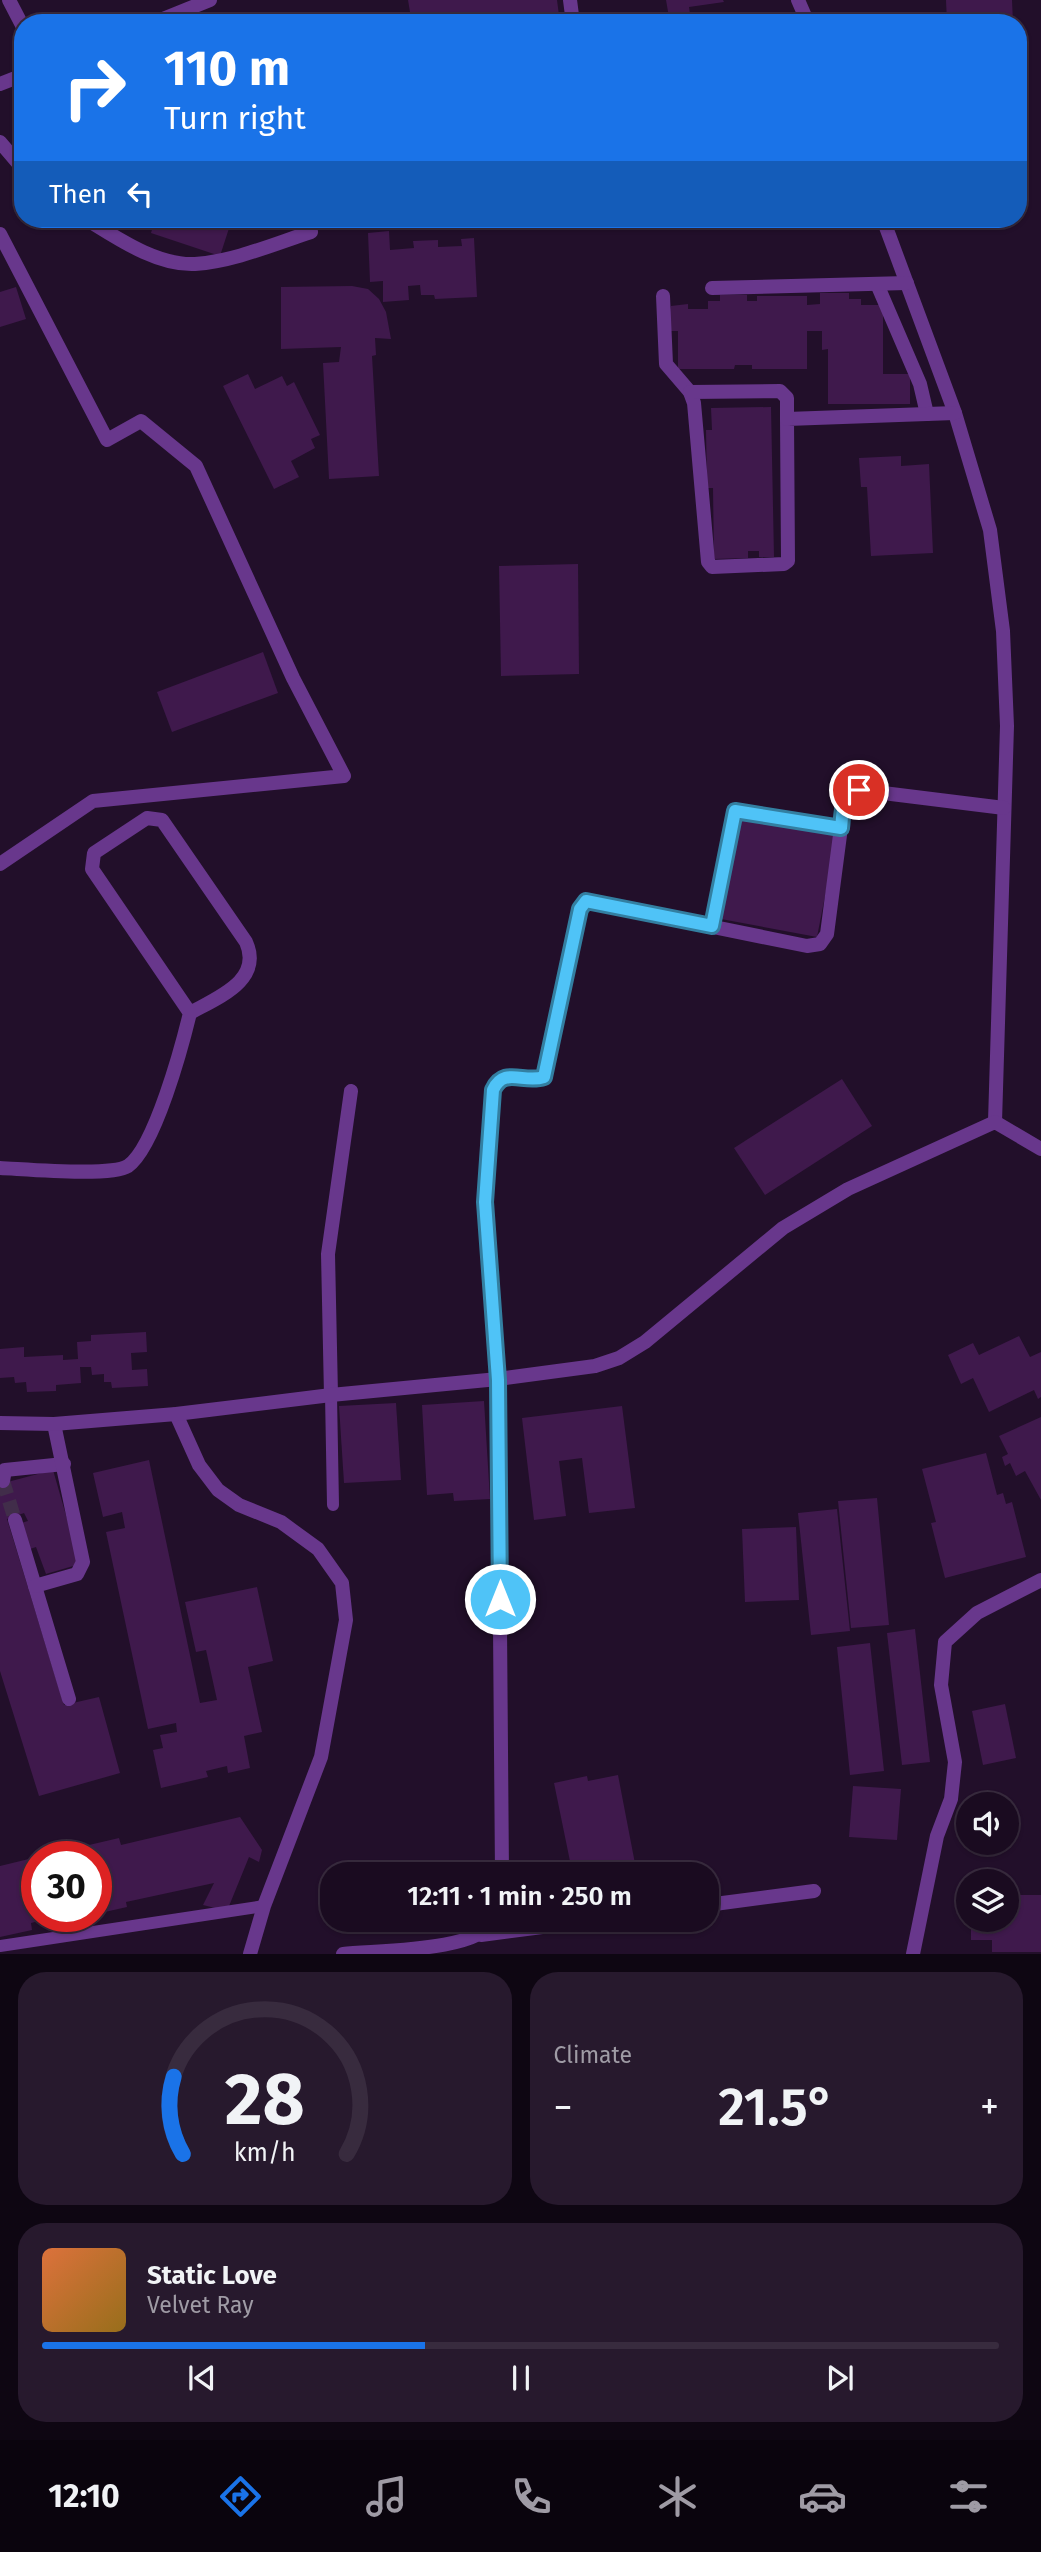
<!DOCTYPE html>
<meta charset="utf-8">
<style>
:root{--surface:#1a0b20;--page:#27192d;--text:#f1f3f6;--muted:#9f9ba5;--line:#382b3e;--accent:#1a73e8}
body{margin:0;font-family:"Fira Sans",sans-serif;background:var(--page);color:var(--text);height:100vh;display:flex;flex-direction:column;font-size:26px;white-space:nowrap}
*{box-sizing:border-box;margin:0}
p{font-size:23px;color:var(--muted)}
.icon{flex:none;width:38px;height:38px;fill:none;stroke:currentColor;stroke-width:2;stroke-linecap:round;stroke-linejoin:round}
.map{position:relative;height:1954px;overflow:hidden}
.sheet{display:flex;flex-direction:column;gap:18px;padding:18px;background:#0e0612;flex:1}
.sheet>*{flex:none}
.top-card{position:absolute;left:14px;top:14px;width:1013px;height:214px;border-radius:28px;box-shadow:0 2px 5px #0004,0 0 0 2px var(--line);background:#1a73e8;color:#fff;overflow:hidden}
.tools{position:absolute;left:956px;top:1792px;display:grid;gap:14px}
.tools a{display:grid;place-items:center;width:63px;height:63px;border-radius:50%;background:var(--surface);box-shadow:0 2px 5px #0004,0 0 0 2px var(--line);font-size:35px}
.speed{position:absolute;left:21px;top:1841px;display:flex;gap:14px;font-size:35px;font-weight:700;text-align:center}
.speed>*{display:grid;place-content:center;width:91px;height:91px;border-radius:50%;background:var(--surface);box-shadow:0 2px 5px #0004,0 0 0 2px var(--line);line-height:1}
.speed .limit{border:10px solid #d22;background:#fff;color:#111}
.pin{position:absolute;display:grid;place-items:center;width:60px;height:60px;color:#fff;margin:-30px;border:4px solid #fff;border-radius:50%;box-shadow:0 2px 7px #0007}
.me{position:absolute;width:77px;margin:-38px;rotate:0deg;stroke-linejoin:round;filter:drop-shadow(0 0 5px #0008)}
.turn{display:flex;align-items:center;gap:24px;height:147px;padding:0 35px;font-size:32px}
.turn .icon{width:91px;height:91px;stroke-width:2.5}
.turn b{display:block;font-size:49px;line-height:60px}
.then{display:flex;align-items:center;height:66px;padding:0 35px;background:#0003;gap:14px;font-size:26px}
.big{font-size:52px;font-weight:600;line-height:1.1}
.sheet .card{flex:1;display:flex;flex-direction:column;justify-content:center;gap:10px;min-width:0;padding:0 24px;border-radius:28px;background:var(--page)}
.sheet .dial{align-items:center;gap:0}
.dial svg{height:182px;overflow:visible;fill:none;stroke:var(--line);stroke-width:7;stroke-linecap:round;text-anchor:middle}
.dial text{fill:var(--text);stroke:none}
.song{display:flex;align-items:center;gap:21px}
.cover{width:84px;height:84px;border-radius:10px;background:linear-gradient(135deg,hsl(20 70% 55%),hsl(40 70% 35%))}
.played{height:7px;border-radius:4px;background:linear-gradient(90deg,var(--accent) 40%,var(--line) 40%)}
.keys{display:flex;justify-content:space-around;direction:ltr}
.heat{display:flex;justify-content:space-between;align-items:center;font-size:38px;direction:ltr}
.sheet .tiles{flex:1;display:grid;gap:18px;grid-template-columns:1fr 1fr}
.card:last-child{grid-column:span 2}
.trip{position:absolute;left:320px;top:1862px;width:399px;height:70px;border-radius:28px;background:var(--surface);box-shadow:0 2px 5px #0004,0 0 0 2px var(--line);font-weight:600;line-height:70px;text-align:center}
.tabs{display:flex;height:112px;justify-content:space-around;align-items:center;background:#0a040d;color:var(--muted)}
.tabs .icon{width:49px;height:49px}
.tabs .selected{color:var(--accent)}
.tabs b{font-size:32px;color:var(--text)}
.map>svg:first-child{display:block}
.building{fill:#3f194c}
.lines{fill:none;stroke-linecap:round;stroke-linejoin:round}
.minor-tunnel{stroke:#412d4a;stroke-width:14;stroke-dasharray:14 7;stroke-linecap:butt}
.service{stroke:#68378c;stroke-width:12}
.minor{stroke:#68378c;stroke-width:14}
.tertiary{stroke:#68378c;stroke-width:14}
.route-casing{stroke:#337fa1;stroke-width:18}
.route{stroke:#4fc3f7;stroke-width:12}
</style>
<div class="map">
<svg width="1041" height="1954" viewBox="0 0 1041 1954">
<rect width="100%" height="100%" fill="#220f2a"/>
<g class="building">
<polygon points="408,0 557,0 560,23 518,23 518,18 496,23 339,23 410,12"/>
<polygon points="666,0 723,0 724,2 689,7 691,20 670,23"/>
<polygon points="946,0 1012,0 1013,23 947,23"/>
<polygon points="155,219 232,219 220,256 151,233"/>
<polygon points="487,219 593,219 593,230 487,226"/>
<polygon points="667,219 787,219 787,227"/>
<polygon points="389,231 390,250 414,248 413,241 438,240 438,247 462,246 461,239 474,238 477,297 435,299 434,295 421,295 420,285 408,286 409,300 383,302 383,281 370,282 368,233"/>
<polygon points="352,286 368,289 379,299 386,312 391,339 375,338 376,355 372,356 379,476 329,479 323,363 339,362 341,347 281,349 281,287"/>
<polygon points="16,287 26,319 0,327 0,292"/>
<polygon points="820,293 849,293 849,299 861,299 861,305 883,305 883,374 910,374 910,404 828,404 828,349 822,350 822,331 807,331 807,369 752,369 752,365 735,365 734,369 678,369 678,331 667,331 671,306 688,304 688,309 708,309 708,301 720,301 720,295 747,295 747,301 757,301 757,296 807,296 807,305 820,304"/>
<polygon points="248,374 255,389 282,376 287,386 294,382 320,435 311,439 315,448 291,461 299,477 274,489 223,386"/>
<polygon points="771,407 774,557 759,557 759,551 748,551 748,558 714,559 713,488 707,488 706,430 712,430 711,408"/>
<polygon points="901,456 901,466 929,464 933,553 871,556 867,487 861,487 859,458"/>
<polygon points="578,564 579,674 501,676 499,566"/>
<polygon points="263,652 278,693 172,732 157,692"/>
<polygon points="741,817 837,835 817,937 721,919"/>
<polygon points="842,1079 872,1126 765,1195 734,1148"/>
<polygon points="146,1332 147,1352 131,1353 132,1370 147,1369 148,1386 112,1388 111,1382 104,1382 104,1374 92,1375 91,1367 80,1367 81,1383 56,1385 56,1391 27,1392 26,1382 15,1383 14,1377 0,1378 0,1349 24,1347 24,1357 63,1355 63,1360 78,1359 77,1342 91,1341 91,1335"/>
<polygon points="1019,1336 1030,1357 1041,1352 1041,1397 1038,1399 1034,1390 989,1412 973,1378 961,1384 948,1355 973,1343 979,1355"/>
<polygon points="484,1401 490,1499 454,1501 453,1493 427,1495 422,1405"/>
<polygon points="396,1403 401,1480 344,1483 339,1406"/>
<polygon points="622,1406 635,1508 589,1513 582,1458 559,1461 566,1516 534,1520 522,1418"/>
<polygon points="1041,1417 1041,1500 1025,1471 1016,1476 1010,1463 1005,1466 1002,1457 1008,1454 999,1436"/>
<polygon points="986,1453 997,1495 1003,1493 1006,1504 1012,1502 1026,1557 945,1578 931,1523 936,1522 922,1469"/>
<polygon points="149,1460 200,1703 217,1700 206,1650 196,1652 185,1602 257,1587 273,1661 248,1667 262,1732 244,1736 250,1768 228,1773 227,1766 206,1771 208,1777 161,1788 153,1750 163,1748 160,1735 177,1732 176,1723 148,1729 106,1532 125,1528 122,1512 103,1517 93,1473"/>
<polygon points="53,1470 80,1564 46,1574 36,1547 30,1549 21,1523 28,1521 24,1513 7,1519 64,1705 99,1697 120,1773 39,1796 0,1671 0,1484"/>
<polygon points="877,1498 889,1625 851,1628 838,1501"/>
<polygon points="837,1509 850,1631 811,1635 798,1513"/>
<polygon points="796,1527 799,1600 745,1602 742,1529"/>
<polygon points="915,1629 930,1762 902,1765 887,1633"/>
<polygon points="870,1643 884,1771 850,1775 837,1647"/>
<polygon points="1005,1704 1016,1758 983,1765 972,1711"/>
<polygon points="618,1775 637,1874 589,1874 587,1868 572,1871 554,1783 587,1776 588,1781"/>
<polygon points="853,1786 901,1789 897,1840 849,1837"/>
<polygon points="240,1817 262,1850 259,1862 249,1857 227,1911 203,1905 214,1883 126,1902 127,1907 96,1914 96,1857 74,1857 72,1849 119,1838 121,1845"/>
<polygon points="37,1857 37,1916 53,1917 31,1923 32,1930 0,1937 0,1866"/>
<polygon points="1006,1895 1041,1895 1041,1952 992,1952 992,1940 971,1940 971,1920 1006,1920"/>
</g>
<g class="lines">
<polyline class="minor-tunnel" points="3,1481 15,1520"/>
<g class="service">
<polyline points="331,1395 333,1505"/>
<polyline points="0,1946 264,1906"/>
</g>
<g class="minor">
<polyline points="9,0 23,27"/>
<polyline points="570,0 573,23"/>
<polyline points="798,0 808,23"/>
<polyline points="153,23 210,0"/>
<polyline points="0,84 23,75"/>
<polyline points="0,142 23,169"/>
<path d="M86,219C117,238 157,266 195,264C235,261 274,244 311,232"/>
<polyline points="883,219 955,413 990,530 1003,631 1007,726 995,1122"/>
<polyline points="0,234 107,440 141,421 196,466 293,678 344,776 93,801 0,864"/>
<polyline points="877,284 920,384 927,414"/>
<polyline points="712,288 907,283"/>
<polyline points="663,296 666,364 690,392 694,403 708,562 712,567 784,564 788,561 787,419 955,413"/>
<polyline points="690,392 780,391 787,398 787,419"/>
<polyline points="712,926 735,811 841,828"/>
<path d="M0,1168C24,1169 111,1177 128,1166C155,1147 182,1046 190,1013C219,997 263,980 246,942L162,820L147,818L94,853L92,869L190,1013"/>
<polyline points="331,1395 328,1254 351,1091"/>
<polyline points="176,1414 199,1465 218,1490 239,1505 281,1522 318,1549 342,1583 346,1620 321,1757 264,1906 250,1954"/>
<polyline points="3,1481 5,1470 64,1464"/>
<polyline points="15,1520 69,1699"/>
<polyline points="35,1586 77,1574 83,1562 54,1424"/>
<path d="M502,1874L498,1379L485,1202L493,1090C504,1066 524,1084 543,1077L580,909L586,901L807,946L820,944L827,934L845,797L850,792L859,790L1004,808"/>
<polyline points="707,1905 814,1891"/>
<polyline points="481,1935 597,1920"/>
<path d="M343,1954C378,1950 478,1952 495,1920"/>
<polyline points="913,1954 937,1836 951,1799 955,1762 941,1685 945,1642 977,1613 1041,1580"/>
</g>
<polyline class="tertiary" points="0,1423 54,1424 176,1414 331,1395 498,1379 595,1366 619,1358 645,1342 783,1228 848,1189 995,1122 1041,1149"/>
</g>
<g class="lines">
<defs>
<path id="route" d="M500,1599L498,1380L485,1202L493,1090C504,1066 524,1084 544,1077L580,909L586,901L712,926L735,811L841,828C843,812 841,794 859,790"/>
</defs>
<use href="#route" class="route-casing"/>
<use href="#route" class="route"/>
</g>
</svg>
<div class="tools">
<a><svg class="icon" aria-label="sound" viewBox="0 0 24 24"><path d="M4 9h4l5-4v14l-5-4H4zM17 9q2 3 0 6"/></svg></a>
<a><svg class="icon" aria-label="layers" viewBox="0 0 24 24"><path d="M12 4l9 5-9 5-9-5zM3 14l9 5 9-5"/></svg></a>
</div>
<div class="speed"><div class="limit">30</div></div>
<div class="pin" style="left:859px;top:790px;background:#d93025"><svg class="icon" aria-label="arrive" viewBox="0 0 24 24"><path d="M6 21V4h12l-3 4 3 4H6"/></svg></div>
<svg class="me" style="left:500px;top:1599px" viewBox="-20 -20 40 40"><circle r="17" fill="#4fc3f7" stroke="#fff" stroke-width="3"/><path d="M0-11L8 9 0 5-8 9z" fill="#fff"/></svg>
<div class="trip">12:11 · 1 min · 250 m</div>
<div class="top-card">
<div class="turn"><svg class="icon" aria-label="right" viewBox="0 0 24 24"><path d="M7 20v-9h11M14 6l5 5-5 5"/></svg><div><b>110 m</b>Turn right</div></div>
<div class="then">Then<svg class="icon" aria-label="left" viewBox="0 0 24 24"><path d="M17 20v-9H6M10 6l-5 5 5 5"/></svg></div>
</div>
</div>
<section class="sheet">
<div class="tiles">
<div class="card dial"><svg viewBox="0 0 100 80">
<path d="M14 69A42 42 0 1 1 86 69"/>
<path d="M14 69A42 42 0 0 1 10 35" stroke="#1a73e8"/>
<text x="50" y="56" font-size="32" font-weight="700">28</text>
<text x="50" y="72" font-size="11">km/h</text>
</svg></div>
<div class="card"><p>Climate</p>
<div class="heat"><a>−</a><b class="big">21.5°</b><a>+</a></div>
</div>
<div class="card">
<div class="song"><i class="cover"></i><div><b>Static Love</b><p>Velvet Ray</p></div></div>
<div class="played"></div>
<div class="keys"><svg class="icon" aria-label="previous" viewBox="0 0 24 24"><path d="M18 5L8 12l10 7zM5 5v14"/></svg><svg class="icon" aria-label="pause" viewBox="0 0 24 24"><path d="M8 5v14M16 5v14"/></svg><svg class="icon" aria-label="next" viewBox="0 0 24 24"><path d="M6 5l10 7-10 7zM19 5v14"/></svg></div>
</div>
</div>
</section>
<nav class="tabs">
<b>12:10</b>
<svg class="icon selected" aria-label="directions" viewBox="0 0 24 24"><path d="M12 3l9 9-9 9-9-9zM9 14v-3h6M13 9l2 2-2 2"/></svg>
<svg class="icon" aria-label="music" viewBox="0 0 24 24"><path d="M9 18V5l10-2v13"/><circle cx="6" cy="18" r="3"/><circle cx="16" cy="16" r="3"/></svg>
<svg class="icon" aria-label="phone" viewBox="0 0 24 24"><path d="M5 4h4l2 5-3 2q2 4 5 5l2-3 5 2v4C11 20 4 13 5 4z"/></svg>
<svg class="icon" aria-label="climate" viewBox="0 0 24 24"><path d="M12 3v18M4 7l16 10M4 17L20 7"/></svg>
<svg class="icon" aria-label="car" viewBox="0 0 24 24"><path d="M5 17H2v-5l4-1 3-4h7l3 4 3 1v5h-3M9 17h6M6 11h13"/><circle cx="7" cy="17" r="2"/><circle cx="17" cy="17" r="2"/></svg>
<svg class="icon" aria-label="filters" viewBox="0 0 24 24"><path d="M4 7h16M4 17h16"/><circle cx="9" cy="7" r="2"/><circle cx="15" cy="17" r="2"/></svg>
</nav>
